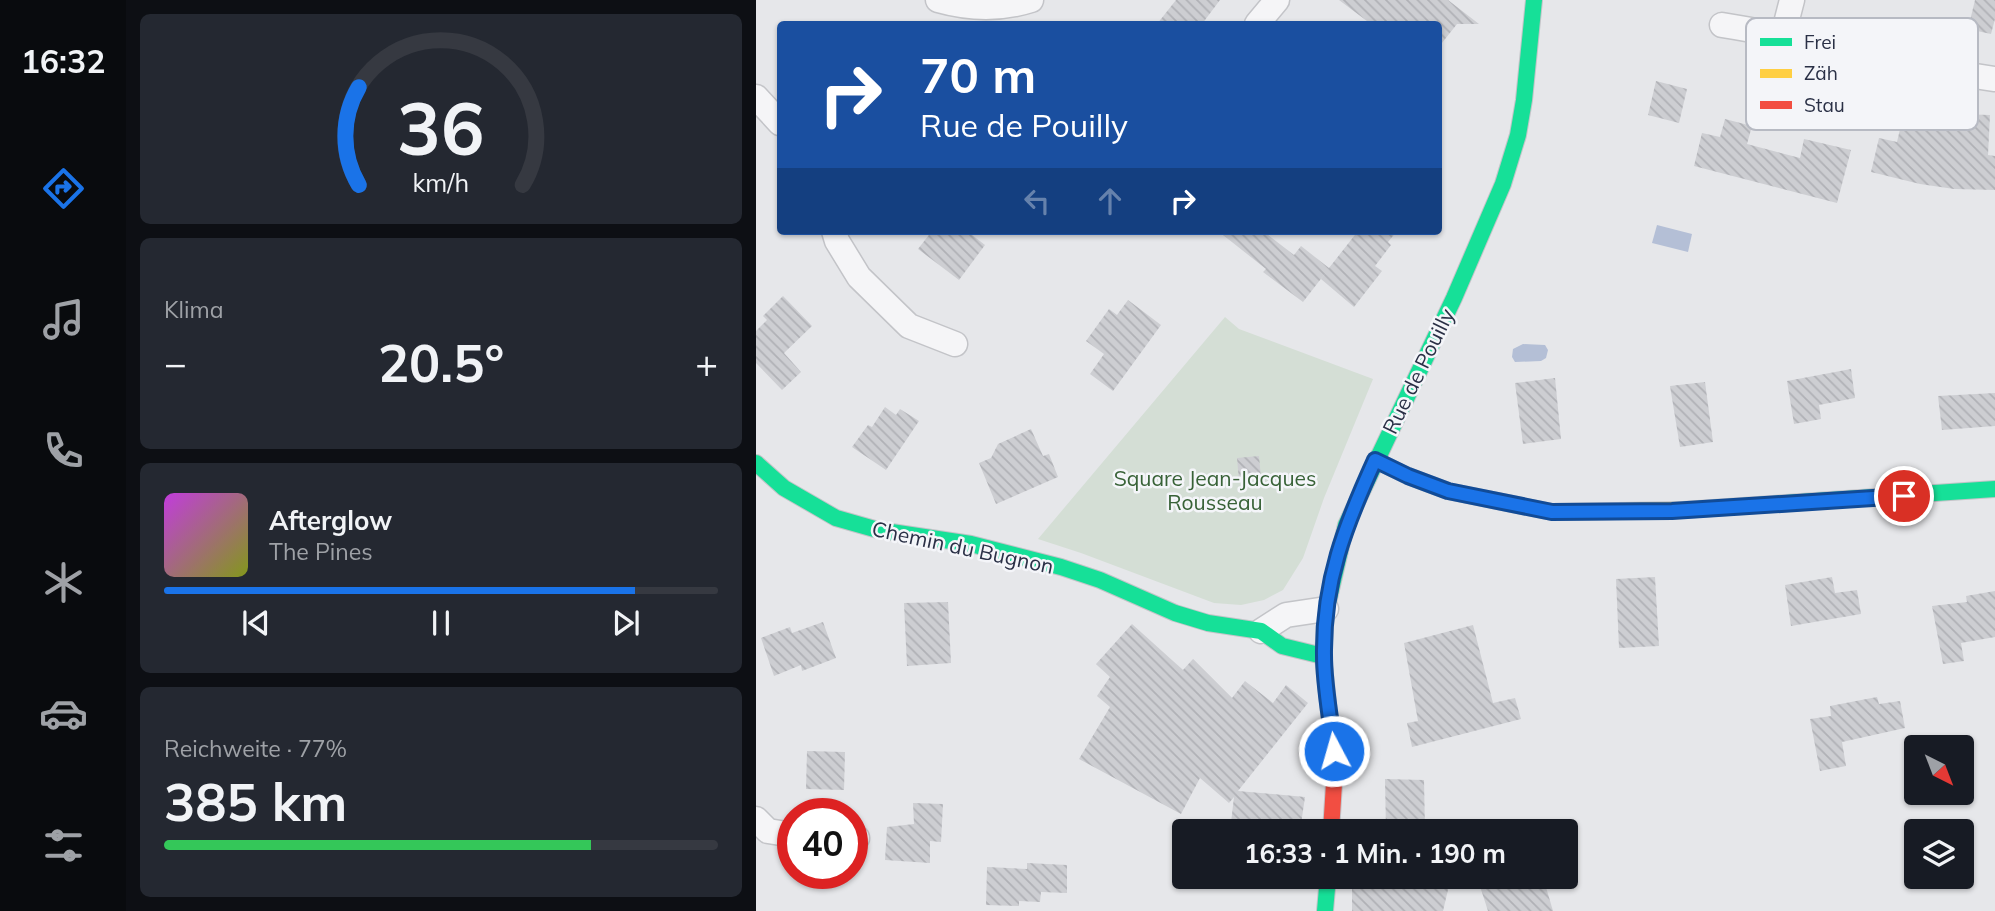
<!DOCTYPE html>
<html lang="de">
<meta charset="utf-8">
<style>
:root{--surface:#171b24;--page:#242831;--text:#f1f3f6;--muted:#9ea1a6;--line:#363941;--accent:#1a73e8}
body{margin:0;font-family:Mulish,sans-serif;background:var(--page);color:var(--text);height:100vh;display:flex;flex-direction:column;font-size:26px;white-space:nowrap}
*{box-sizing:border-box;margin:0}
p{font-size:23px;color:var(--muted)}
.icon{flex:none;width:38px;height:38px;fill:none;stroke:currentColor;stroke-width:2;stroke-linecap:round;stroke-linejoin:round}
.map{position:relative;flex:1;overflow:hidden}
.side{display:flex;flex-direction:column;gap:14px;padding:14px;background:#0d0f14;width:630px}
.side>*{flex:none}
.top-card{position:absolute;left:21px;top:21px;width:665px;height:214px;border-radius:7px;box-shadow:0 2px 5px #0004;background:#1a4fa0;color:#fff;overflow:hidden}
.needle{width:46px;rotate:138deg}
.buttons{position:absolute;left:1148px;top:735px;display:grid;gap:14px}
.buttons a{display:grid;place-items:center;width:70px;height:70px;border-radius:7px;background:var(--surface);box-shadow:0 2px 5px #0004;font-size:35px}
.speed{position:absolute;left:21px;top:798px;display:flex;gap:14px;font-size:35px;font-weight:700;text-align:center}
.speed>*{display:grid;place-content:center;width:91px;height:91px;border-radius:50%;background:var(--surface);box-shadow:0 2px 5px #0004;line-height:1}
.speed .limit{border:10px solid #d22;background:#fff;color:#111}
.pin{position:absolute;display:grid;place-items:center;width:60px;height:60px;color:#fff;margin:-30px;border:4px solid #fff;border-radius:50%;box-shadow:0 2px 7px #0007}
.me{position:absolute;width:77px;margin:-38px;rotate:354deg;stroke-linejoin:round;filter:drop-shadow(0 0 5px #0008)}
.turn{display:flex;align-items:center;gap:24px;height:147px;padding:0 28px;font-size:32px}
.turn .icon{width:91px;height:91px;stroke-width:2.5}
.turn b{display:block;font-size:49px;line-height:60px}
.lanes{display:flex;align-items:center;height:66px;padding:0 28px;background:#0003;justify-content:center;gap:35px;direction:ltr}
.lanes .off{opacity:.35}
.big{font-size:52px;font-weight:700;line-height:1.1}
.side .card{flex:1;display:flex;flex-direction:column;justify-content:center;gap:10px;min-width:0;padding:0 24px;border-radius:10px;background:var(--page)}
.side .dial{align-items:center;gap:0}
.dial svg{height:182px;overflow:visible;fill:none;stroke:var(--line);stroke-width:7;stroke-linecap:round;text-anchor:middle}
.dial text{fill:var(--text);stroke:none}
.song{display:flex;align-items:center;gap:21px}
.cover{width:84px;height:84px;border-radius:10px;background:linear-gradient(135deg,hsl(290 70% 55%),hsl(70 70% 35%))}
.played{height:7px;border-radius:4px;background:linear-gradient(90deg,var(--accent) 85%,var(--line) 85%)}
.keys{display:flex;justify-content:space-around;direction:ltr}
.heat{display:flex;justify-content:space-between;align-items:center;font-size:38px;direction:ltr}
.charge{height:10px;border-radius:5px;background:linear-gradient(90deg,#34c759 77%,var(--line) 0)}
.trip{position:absolute;left:416px;top:819px;width:406px;height:70px;border-radius:7px;background:var(--surface);box-shadow:0 2px 5px #0004;font-weight:700;line-height:70px;text-align:center}
main{display:flex;flex:1;min-height:0}
.tabs{display:flex;flex-direction:column;width:126px;justify-content:space-around;align-items:center;background:#090b0e;color:var(--muted)}
.tabs .icon{width:49px;height:49px}
.tabs .selected{color:var(--accent)}
.tabs b{font-size:32px;color:var(--text)}
.map>svg:first-child{display:block}
.green{fill:#d4ded5}
.water{fill:#b4bfd6}
.building{fill:url(#building-back-hatch)}
.lines{fill:none;stroke-linecap:round;stroke-linejoin:round}
.street-casing{stroke:#c3c4c8;stroke-width:27}
.fast-casing{stroke:#c3c4c8;stroke-width:18}
.slow-casing{stroke:#c3c4c8;stroke-width:18}
.jam-casing{stroke:#c3c4c8;stroke-width:18}
.street{stroke:#f5f5f7;stroke-width:24}
.fast{stroke:#16e098;stroke-width:16}
.slow{stroke:#ffcf43;stroke-width:16}
.jam{stroke:#f24e42;stroke-width:16}
.route-casing{stroke:#114b97;stroke-width:18}
.route{stroke:#1a73e8;stroke-width:12}
.labels{text-anchor:middle;dominant-baseline:central;stroke-width:5;stroke-linejoin:round;paint-order:stroke}
.street-label{font-size:21px;fill:#2a3046;stroke:#f4f5f9}
.park-label{font-size:21px;fill:#386237;stroke:#f4f5f9}
.key{fill:#f4f5f9;stroke:#b7bac3;stroke-width:2}
.key-label{font-size:19px;fill:#2a3046}
</style>
<main>
<nav class="tabs">
<b>16:32</b>
<svg class="icon selected" aria-label="directions" viewBox="0 0 24 24"><path d="M12 3l9 9-9 9-9-9zM9 14v-3h6M13 9l2 2-2 2"/></svg>
<svg class="icon" aria-label="music" viewBox="0 0 24 24"><path d="M9 18V5l10-2v13"/><circle cx="6" cy="18" r="3"/><circle cx="16" cy="16" r="3"/></svg>
<svg class="icon" aria-label="phone" viewBox="0 0 24 24"><path d="M5 4h4l2 5-3 2q2 4 5 5l2-3 5 2v4C11 20 4 13 5 4z"/></svg>
<svg class="icon" aria-label="climate" viewBox="0 0 24 24"><path d="M12 3v18M4 7l16 10M4 17L20 7"/></svg>
<svg class="icon" aria-label="car" viewBox="0 0 24 24"><path d="M5 17H2v-5l4-1 3-4h7l3 4 3 1v5h-3M9 17h6M6 11h13"/><circle cx="7" cy="17" r="2"/><circle cx="17" cy="17" r="2"/></svg>
<svg class="icon" aria-label="filters" viewBox="0 0 24 24"><path d="M4 7h16M4 17h16"/><circle cx="9" cy="7" r="2"/><circle cx="15" cy="17" r="2"/></svg>
</nav>
<section class="side">
<div class="card dial"><svg viewBox="0 0 100 80">
<path d="M14 69A42 42 0 1 1 86 69"/>
<path d="M14 69A42 42 0 0 1 14 26" stroke="#1a73e8"/>
<text x="50" y="56" font-size="32" font-weight="700">36</text>
<text x="50" y="72" font-size="11">km/h</text>
</svg></div>
<div class="card"><p>Klima</p>
<div class="heat"><a>−</a><b class="big">20.5°</b><a>+</a></div>
</div>
<div class="card">
<div class="song"><i class="cover"></i><div><b>Afterglow</b><p>The Pines</p></div></div>
<div class="played"></div>
<div class="keys"><svg class="icon" aria-label="previous" viewBox="0 0 24 24"><path d="M18 5L8 12l10 7zM5 5v14"/></svg><svg class="icon" aria-label="pause" viewBox="0 0 24 24"><path d="M8 5v14M16 5v14"/></svg><svg class="icon" aria-label="next" viewBox="0 0 24 24"><path d="M6 5l10 7-10 7zM19 5v14"/></svg></div>
</div>
<div class="card"><p>Reichweite · 77%</p><b class="big">385 km</b><div class="charge"></div></div>
</section>
<div class="map">
<svg width="1239" height="911" viewBox="0 0 1239 911">
<defs>
<pattern id="building-back-hatch" width="6" height="6" patternUnits="userSpaceOnUse" patternTransform="scale(1.75)"><rect width="6" height="6" fill="#cdced2"/><path d="M-1 5l2 2M0 0l6 6M5-1l2 2" fill="none" stroke="#b0b1b6"/></pattern>
</defs>
<rect width="100%" height="100%" fill="#e6e7ea"/>
<polygon class="green" points="469,317 483,329 617,379 568,498 547,558 527,590 508,600 485,605 458,603 325,553 282,539"/>
<g class="water">
<polygon points="901,225 936,234 932,252 896,243"/>
<polygon points="767,344 789,345 792,350 790,358 785,361 759,362 756,357 757,349"/>
</g>
<g class="building">
<polygon points="420,0 464,0 446,24 401,24"/>
<polygon points="583,0 692,0 723,24 701,24 682,48 682,24 615,24"/>
<polygon points="1219,0 1239,0 1239,19 1235,34 1212,29"/>
<polygon points="900,81 931,89 923,123 892,115"/>
<polygon points="1150,103 1203,114 1234,115 1232,155 1239,156 1239,190 1198,189 1164,184 1115,172 1123,138 1141,142"/>
<polygon points="969,119 996,126 991,144 1044,158 1048,139 1095,150 1081,203 938,166 946,133 964,137"/>
<polygon points="176,231 211,231 229,245 203,280 162,249"/>
<polygon points="462,231 507,231 538,255 545,246 573,268 602,231 641,231 632,242 635,245 619,266 626,271 598,307 565,279 571,271 547,302 507,272 510,269"/>
<polygon points="27,296 56,326 28,353 45,372 26,390 0,363 0,331 11,320 7,316"/>
<polygon points="372,300 405,325 357,391 334,374 348,354 330,341 353,309 361,315"/>
<polygon points="1095,369 1099,398 1063,405 1065,419 1038,424 1031,381"/>
<polygon points="799,378 805,439 767,444 759,383"/>
<polygon points="949,382 957,442 924,447 914,386"/>
<polygon points="1239,393 1239,426 1186,430 1182,396"/>
<polygon points="129,407 140,415 144,409 163,421 130,470 96,447 112,425 116,427"/>
<polygon points="275,429 287,456 293,454 302,477 240,504 223,463 235,458 242,444"/>
<polygon points="503,456 505,478 483,481 481,458"/>
<polygon points="899,577 903,646 863,648 860,579"/>
<polygon points="1076,577 1079,593 1101,590 1105,614 1035,626 1029,585"/>
<polygon points="1239,591 1239,637 1205,643 1208,661 1187,664 1176,606 1211,602 1210,596"/>
<polygon points="192,602 195,663 151,666 148,603"/>
<polygon points="67,622 80,658 46,671 45,665 18,676 5,638 34,627 36,633"/>
<polygon points="376,624 427,670 437,659 476,698 489,681 517,703 530,685 552,703 482,791 549,797 544,831 474,831 478,797 473,803 444,778 425,814 323,759 354,707 341,696 354,677 340,664"/>
<polygon points="717,625 737,703 759,698 765,719 656,747 651,723 662,721 648,643"/>
<polygon points="1121,697 1123,704 1144,701 1149,728 1086,742 1090,766 1064,771 1054,719 1075,716 1074,706"/>
<polygon points="51,751 89,752 88,790 50,789"/>
<polygon points="629,779 668,780 669,831 630,831"/>
<polygon points="157,803 187,804 185,842 174,841 174,863 129,860 131,827 158,824"/>
<polygon points="271,863 311,865 311,893 285,892 284,902 263,901 263,906 230,905 231,867 271,869"/>
<polygon points="596,877 695,877 687,911 596,911"/>
<polygon points="721,877 787,877 797,911 732,911"/>
</g>
<g class="lines">
<defs>
<g id="street">
<path d="M182,0C214,9 244,10 275,0"/>
<polyline points="501,24 521,0"/>
<path d="M966,25C1058,39 1147,67 1239,79"/>
<polyline points="1027,35 1036,0"/>
<polyline points="0,97 24,123"/>
<polyline points="78,231 81,241 103,277 153,326 199,344"/>
<polyline points="505,631 530,615 570,609"/>
<polyline points="0,819 12,831 37,835"/>
<polyline points="96,838 101,838"/>
</g>
<g id="fast">
<polyline points="0,463 28,488 80,518 122,530 215,544 305,567 344,580 419,613 452,623 505,631 526,646 567,656"/>
<polyline points="927,510 1239,489"/>
<polyline points="570,611 590,525 698,298 747,184 762,135 768,100 778,0"/>
<polyline points="569,911 572,877"/>
</g>
<polyline id="slow" points="619,460 652,476 692,491 796,512 927,510"/>
<polyline id="jam" points="570,611 567,656 579,768 575,831"/>
</defs>
<use href="#street" class="street-casing"/>
<use href="#fast" class="fast-casing"/>
<use href="#slow" class="slow-casing"/>
<use href="#jam" class="jam-casing"/>
<use href="#street" class="street"/>
<use href="#fast" class="fast"/>
<use href="#slow" class="slow"/>
<use href="#jam" class="jam"/>
</g>
<g class="lines">
<defs>
<path id="route" d="M578,751C575,719 568,687 568,655C567,581 589,526 619,460L652,476L692,491L796,512L916,511L1148,496"/>
</defs>
<use href="#route" class="route-casing"/>
<use href="#route" class="route"/>
</g>
<g class="labels">
<g class="street-label">
<text transform="translate(662 371) rotate(-64)">Rue de Pouilly</text>
<text transform="translate(207 547) rotate(12)">Chemin du Bugnon</text>
</g>
<g class="park-label">
<text x="459" y="478">Square Jean-Jacques<tspan x="459" dy="24">Rousseau</tspan></text>
</g>
</g>
<rect x="990" y="18" width="232" height="112" rx="10" class="key"/>
<rect x="1004" y="38" width="32" height="8" fill="#16e098"/>
<rect x="1004" y="69" width="32" height="9" fill="#ffcf43"/>
<rect x="1004" y="101" width="32" height="8" fill="#f24e42"/>
<g class="key-label">
<text x="1048" y="49">Frei</text>
<text x="1048" y="80">Zäh</text>
<text x="1048" y="112">Stau</text>
</g>
</svg>
<div class="buttons">
<a><svg class="needle" viewBox="-14 -14 28 28"><path d="M0-13l5 13h-10z" fill="#e53935"/><path d="M0 13l5-13h-10z" fill="#9ea1a6"/></svg></a>
<a><svg class="icon" aria-label="layers" viewBox="0 0 24 24"><path d="M12 4l9 5-9 5-9-5zM3 14l9 5 9-5"/></svg></a>
</div>
<div class="speed"><div class="limit">40</div></div>
<div class="pin" style="left:1148px;top:496px;background:#d93025"><svg class="icon" aria-label="arrive" viewBox="0 0 24 24"><path d="M6 21V4h12l-3 4 3 4H6"/></svg></div>
<svg class="me" style="left:578px;top:751px" viewBox="-20 -20 40 40"><circle r="17" fill="#1a73e8" stroke="#fff" stroke-width="3"/><path d="M0-11L8 9 0 5-8 9z" fill="#fff"/></svg>
<div class="trip">16:33 · 1 Min. · 190 m</div>
<div class="top-card">
<div class="turn"><svg class="icon" aria-label="right" viewBox="0 0 24 24"><path d="M7 20v-9h11M14 6l5 5-5 5"/></svg><div><b>70 m</b>Rue de Pouilly</div></div>
<div class="lanes"><svg class="icon off" aria-label="left" viewBox="0 0 24 24"><path d="M17 20v-9H6M10 6l-5 5 5 5"/></svg><svg class="icon off" aria-label="ahead" viewBox="0 0 24 24"><path d="M12 20V5M6 11l6-6 6 6"/></svg><svg class="icon" aria-label="right" viewBox="0 0 24 24"><path d="M7 20v-9h11M14 6l5 5-5 5"/></svg></div>
</div>
</div>
</main>
